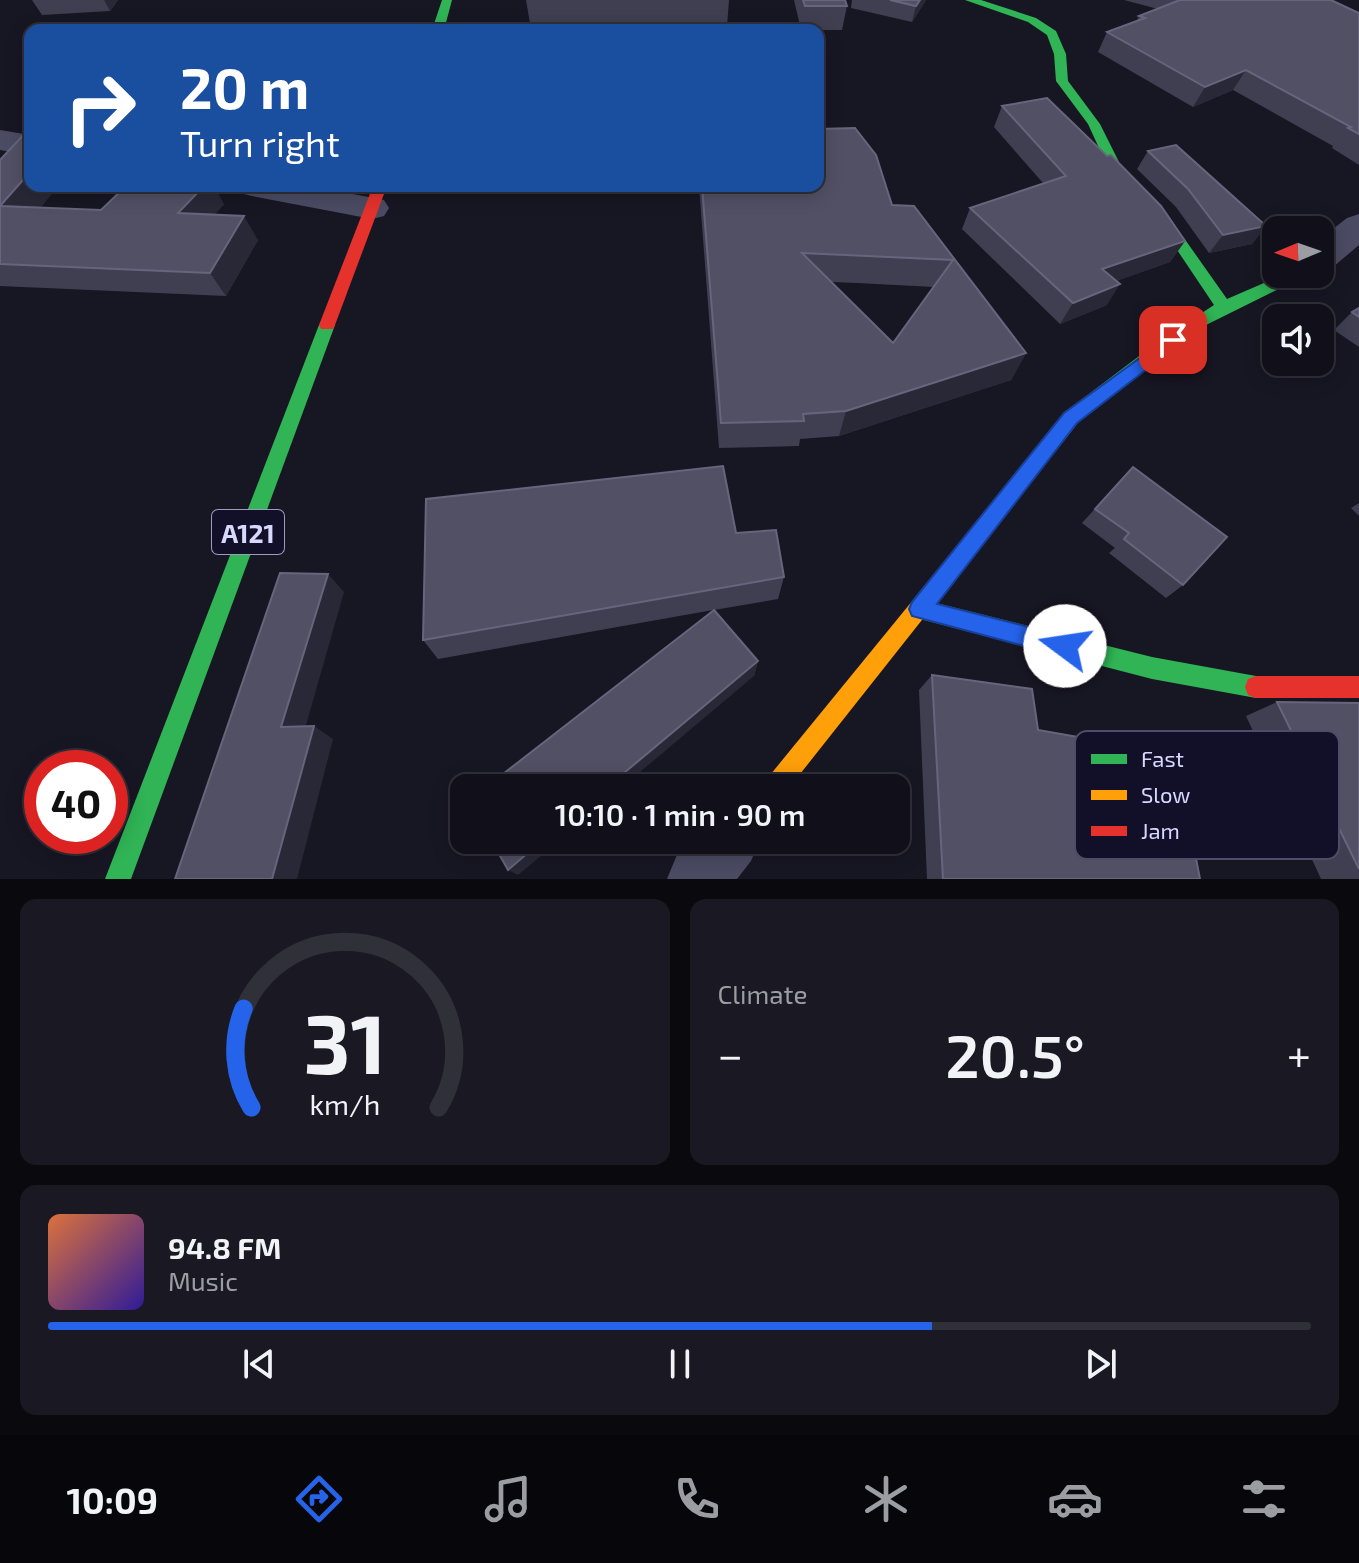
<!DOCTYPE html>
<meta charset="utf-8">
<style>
:root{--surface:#11101a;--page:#1a1923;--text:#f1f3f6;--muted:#9c9da2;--line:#303039;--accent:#2563eb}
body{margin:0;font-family:"Exo 2",sans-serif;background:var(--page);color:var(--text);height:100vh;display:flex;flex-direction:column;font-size:30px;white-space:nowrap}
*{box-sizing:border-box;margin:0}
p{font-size:26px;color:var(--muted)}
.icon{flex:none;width:44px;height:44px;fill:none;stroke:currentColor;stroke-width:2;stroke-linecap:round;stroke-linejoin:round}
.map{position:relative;height:879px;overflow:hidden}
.panel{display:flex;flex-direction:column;gap:20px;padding:20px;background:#09090e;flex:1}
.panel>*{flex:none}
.guide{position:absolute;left:24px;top:24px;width:800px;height:168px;border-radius:16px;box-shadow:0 4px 20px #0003,0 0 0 2px var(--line);background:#1a4fa0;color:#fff;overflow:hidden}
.needle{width:52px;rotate:268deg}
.fabs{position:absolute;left:1262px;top:216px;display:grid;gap:16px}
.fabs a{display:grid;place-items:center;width:72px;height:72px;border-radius:16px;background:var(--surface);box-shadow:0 4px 20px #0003,0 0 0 2px var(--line);font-size:40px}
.speed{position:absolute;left:24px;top:750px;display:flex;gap:16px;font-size:40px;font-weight:700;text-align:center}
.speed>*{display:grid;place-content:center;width:104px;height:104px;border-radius:50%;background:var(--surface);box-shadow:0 4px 20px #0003,0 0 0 2px var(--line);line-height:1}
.speed .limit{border:12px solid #d22;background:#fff;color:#111}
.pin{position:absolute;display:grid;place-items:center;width:68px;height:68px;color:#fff;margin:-34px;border-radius:16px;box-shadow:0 4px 12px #0006}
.me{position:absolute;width:88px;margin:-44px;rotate:284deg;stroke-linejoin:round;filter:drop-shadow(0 0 6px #0008)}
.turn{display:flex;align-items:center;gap:28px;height:168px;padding:0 24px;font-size:36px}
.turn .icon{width:104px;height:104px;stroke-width:2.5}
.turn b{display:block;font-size:56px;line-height:68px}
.big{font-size:60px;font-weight:600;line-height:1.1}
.panel .widget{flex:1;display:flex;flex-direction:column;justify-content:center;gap:12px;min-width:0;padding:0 28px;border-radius:16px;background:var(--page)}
.panel .dial{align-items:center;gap:0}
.dial svg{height:208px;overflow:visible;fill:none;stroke:var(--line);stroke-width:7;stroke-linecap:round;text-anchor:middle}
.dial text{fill:var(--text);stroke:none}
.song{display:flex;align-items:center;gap:24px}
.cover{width:96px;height:96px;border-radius:12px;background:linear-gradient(135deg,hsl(20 70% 55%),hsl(250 70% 35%))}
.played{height:8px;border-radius:4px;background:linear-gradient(90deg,var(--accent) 70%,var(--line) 70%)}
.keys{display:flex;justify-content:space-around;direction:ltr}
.heat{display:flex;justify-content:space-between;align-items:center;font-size:44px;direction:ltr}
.panel .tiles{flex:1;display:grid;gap:20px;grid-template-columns:1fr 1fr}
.widget:last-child{grid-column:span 2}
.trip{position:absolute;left:450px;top:774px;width:460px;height:80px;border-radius:16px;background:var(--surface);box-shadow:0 4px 20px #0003,0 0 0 2px var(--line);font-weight:600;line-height:80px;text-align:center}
.tabs{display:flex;height:128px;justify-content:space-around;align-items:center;background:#07060a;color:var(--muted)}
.tabs .icon{width:56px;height:56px}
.tabs .current{color:var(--accent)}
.tabs b{font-size:36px;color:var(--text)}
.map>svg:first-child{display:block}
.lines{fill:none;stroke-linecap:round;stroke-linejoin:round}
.street{fill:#4b4c64;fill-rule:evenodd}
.fast{fill:#30b455;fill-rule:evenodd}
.slow{fill:#ff9f0a;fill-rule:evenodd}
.jam{fill:#e5322d;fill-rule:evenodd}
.wall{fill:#403f52;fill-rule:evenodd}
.shaded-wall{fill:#292837}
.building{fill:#515065;stroke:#66657d;stroke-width:2;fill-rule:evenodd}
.route{fill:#2563eb;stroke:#184099;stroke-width:2}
.labels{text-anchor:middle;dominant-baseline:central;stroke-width:8;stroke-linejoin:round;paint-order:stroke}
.shield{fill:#121029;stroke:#9d9cbf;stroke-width:2}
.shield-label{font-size:26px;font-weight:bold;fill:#d8d8ff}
.key{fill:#121029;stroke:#4d4c69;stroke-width:2}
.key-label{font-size:22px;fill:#d8d8ff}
</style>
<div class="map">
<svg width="1359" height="879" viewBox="0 0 1359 879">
<rect width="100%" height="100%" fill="#171623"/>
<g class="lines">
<g class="street">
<polygon points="0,130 30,135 30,155 0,150"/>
<polygon points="235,186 311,186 384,200 389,208 384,216 372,219 252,196 240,193"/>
<polygon points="1359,214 1359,245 1333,267 1320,270 1320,239 1347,218"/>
<polygon points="691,840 760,840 751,861 737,879 667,879 676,857"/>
</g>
<g class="fast">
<polygon points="442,0 452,0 444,30 432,30"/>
<polygon points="965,0 981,0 1036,18 1056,31 1066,54 1068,81 1100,124 1123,170 1167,214 1227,299 1285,274 1304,274 1301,278 1208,324 1152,363 1081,419 1069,419 1066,414 1069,409 1159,341 1214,305 1157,220 1110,172 1088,124 1056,81 1054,54 1047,35 1028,22"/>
<polygon points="327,319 335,325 131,879 105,879 319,325"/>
<polygon points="920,599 1152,657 1256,676 1264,679 1267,687 1264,695 1256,698 1152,679 920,619 913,616 910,609 913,602"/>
</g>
<polygon class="slow" points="1075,407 1081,409 1084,414 1081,419 789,788 762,788 766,780 1069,409"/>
<g class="jam">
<polygon points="373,186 387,186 335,325 333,329 321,329 319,325"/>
<polygon points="1256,676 1359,676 1359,698 1256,698 1248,695 1245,687 1248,679"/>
</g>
</g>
<g class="wall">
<polygon points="32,0 118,0 110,11 42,15"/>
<polygon points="526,0 729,0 727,26 531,29"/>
<polygon points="794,0 845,0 847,6 842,30 801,30"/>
<polygon points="852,0 926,0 912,22 851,8"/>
<polygon points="1124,0 1331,0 1359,13 1359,165 1332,148 1333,146 1233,90 1193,107 1098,52 1107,32 1136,22 1139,16 1158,9"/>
<polygon points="1002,106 1185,241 1170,262 1116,281 1107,305 1060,324 962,229 970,208 1043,183 994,127"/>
<polygon points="1148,151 1266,226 1252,244 1209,253 1176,207 1137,169"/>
<polygon points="0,160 30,186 58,186 40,208 101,210 224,204 214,215 258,240 226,296 0,286"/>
<path d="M699,186H818L892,205L914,206L1026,353L1011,380L839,436L800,439L799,446L719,448ZM832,282L857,283L934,287L893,343Z"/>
<polygon points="1359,308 1359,347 1334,330 1352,312"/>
<polygon points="1133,467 1183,585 1166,598 1109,553 1115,548 1082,523"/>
<polygon points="1359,503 1359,516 1351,508"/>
<polygon points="736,533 784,577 778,599 714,610 758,661 754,676 713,610 438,659 423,640"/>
<polygon points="932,675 1038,730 1200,879 927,879 919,690"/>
<polygon points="1277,702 1359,703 1359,879 1321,879 1246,716"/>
</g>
<g class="shaded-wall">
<polygon points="104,0 118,0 110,11"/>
<polygon points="920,0 926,0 912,22 916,6"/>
<polygon points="1246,70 1233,90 1193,107 1205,87"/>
<polygon points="30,172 30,186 58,186 22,230 0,206"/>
<polygon points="204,186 214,186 224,204 194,237 178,213"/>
<polygon points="244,216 258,240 226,296 210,273"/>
<polygon points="1266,226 1252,244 1209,253 1223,235"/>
<polygon points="1185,241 1170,262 1090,290 1102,269"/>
<polygon points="1120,284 1107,305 1060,324 1073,303"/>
<polygon points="1026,353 1011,380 839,436 846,411"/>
<polygon points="328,574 344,592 302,739 281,727"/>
<polygon points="758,661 754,676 621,788 606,788"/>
<polygon points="314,726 333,739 297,879 272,879"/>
<polygon points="543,840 560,840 518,875 508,870"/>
</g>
<g class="building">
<polygon points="803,0 845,0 847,6 805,6"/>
<polygon points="890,0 920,0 916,6"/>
<polygon points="1180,0 1331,0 1359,13 1359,134 1348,128 1351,127 1246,70 1205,87 1107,32 1145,18 1139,16"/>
<polygon points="129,26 186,26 183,30 125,30"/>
<polygon points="1047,98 1107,156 1111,155 1161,206 1185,241 1102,269 1120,284 1073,303 970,208 1066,176 1002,106"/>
<path d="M855,128L876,155L892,205L914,206L1026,353L846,411L803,414L804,421L721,423L702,186H818V129ZM802,253L953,260L893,343Z"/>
<polygon points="27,131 30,133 30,172 0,206 101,210 126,186 204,186 178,213 244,216 210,273 0,264 0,160"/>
<polygon points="1176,145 1266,226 1223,235 1188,189 1148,151"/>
<polygon points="1359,308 1359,317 1352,312"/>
<polygon points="723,466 736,533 776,530 784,577 423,640 426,499"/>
<polygon points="1133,467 1227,537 1183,585 1124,539 1129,533 1095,509"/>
<polygon points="280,573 328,574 281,727 314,726 272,879 175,879"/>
<polygon points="714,610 758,661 606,788 485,788"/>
<polygon points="932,675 1032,689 1038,730 1176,754 1200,879 943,879"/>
<polygon points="1277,702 1359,703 1359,869"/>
<polygon points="491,840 543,840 508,870"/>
</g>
<polygon class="route" points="1173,334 1178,336 1181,340 1178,345 1077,423 937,604 1065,636 1073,639 1076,646 1073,654 1065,657 912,616 909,609 912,602 1064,413"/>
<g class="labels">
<rect class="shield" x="212" y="510" width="72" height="44" rx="6"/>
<g class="shield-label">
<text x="248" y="532">A121</text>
</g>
</g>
<rect x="1075" y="731" width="264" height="128" rx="12" class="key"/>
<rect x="1091" y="754" width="36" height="10" fill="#30b455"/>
<rect x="1091" y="790" width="36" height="10" fill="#ff9f0a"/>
<rect x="1091" y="826" width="36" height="10" fill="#e5322d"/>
<g class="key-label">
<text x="1141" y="767">Fast</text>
<text x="1141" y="803">Slow</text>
<text x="1141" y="839">Jam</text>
</g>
</svg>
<div class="fabs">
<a><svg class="needle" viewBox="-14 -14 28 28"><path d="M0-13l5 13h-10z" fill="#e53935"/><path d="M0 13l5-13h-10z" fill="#9c9da2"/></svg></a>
<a><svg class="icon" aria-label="sound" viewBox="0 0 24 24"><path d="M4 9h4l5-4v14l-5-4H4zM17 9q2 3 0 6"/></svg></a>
</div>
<div class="speed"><div class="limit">40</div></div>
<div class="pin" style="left:1173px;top:340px;background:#d93025"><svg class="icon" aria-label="arrive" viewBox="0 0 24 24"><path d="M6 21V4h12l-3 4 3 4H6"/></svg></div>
<svg class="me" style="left:1065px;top:646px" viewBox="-20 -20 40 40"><circle r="19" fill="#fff"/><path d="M0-13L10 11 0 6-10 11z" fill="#2563eb"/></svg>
<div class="trip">10:10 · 1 min · 90 m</div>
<div class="guide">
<div class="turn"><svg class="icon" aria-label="right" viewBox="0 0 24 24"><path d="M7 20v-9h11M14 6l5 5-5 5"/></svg><div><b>20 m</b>Turn right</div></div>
</div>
</div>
<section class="panel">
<div class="tiles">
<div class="widget dial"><svg viewBox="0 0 100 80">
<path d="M14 69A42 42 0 1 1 86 69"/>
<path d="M14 69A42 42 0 0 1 11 31" stroke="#2563eb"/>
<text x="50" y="56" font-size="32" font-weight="700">31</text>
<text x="50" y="72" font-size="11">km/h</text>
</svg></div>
<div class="widget"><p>Climate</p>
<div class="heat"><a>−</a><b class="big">20.5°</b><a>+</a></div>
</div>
<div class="widget">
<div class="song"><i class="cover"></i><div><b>94.8 FM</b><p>Music</p></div></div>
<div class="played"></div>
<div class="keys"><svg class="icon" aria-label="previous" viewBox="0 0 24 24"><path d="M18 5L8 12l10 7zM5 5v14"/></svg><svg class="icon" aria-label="pause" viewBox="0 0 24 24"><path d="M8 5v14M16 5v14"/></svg><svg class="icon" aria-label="next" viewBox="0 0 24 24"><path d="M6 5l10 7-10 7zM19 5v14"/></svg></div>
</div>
</div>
</section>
<nav class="tabs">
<b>10:09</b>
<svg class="icon current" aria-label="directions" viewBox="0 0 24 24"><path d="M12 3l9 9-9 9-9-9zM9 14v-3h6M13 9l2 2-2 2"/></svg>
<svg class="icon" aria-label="music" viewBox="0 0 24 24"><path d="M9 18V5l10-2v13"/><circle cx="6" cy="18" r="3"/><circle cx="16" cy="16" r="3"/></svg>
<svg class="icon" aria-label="phone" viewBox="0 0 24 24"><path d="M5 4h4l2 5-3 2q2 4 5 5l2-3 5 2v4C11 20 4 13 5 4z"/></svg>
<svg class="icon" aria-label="climate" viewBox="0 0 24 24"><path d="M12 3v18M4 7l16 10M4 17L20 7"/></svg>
<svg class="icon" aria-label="car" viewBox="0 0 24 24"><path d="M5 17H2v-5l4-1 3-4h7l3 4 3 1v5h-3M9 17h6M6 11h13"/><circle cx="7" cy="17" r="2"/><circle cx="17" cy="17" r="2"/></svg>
<svg class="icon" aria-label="filters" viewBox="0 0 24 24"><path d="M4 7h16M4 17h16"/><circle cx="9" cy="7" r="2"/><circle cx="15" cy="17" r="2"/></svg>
</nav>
